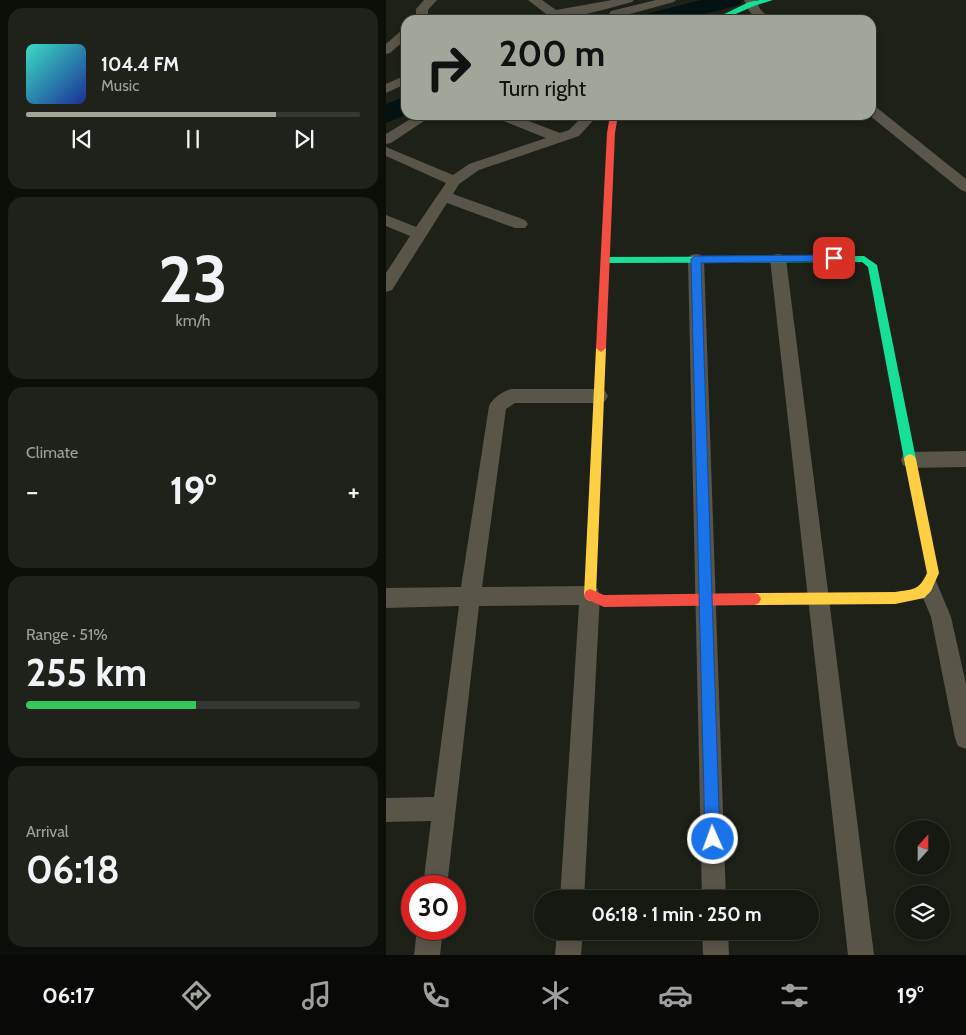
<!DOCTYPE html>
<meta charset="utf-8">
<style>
:root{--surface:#161912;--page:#1f221b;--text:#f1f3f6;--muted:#9ea09f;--line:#353832;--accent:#a1a69b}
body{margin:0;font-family:Cabin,sans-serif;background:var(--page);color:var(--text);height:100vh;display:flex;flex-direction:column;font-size:19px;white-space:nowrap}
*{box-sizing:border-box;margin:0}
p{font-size:16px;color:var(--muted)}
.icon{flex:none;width:28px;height:28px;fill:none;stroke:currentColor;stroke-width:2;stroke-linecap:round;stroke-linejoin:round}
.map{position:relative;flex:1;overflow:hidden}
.sheet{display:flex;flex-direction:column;gap:8px;padding:8px;background:#0c0e0a;width:386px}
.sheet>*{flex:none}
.guide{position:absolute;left:15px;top:15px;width:475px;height:105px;border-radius:15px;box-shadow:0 2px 8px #0003,0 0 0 1px var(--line);background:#a1a69b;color:#111;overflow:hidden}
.needle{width:32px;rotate:21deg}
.controls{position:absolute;left:509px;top:820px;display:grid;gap:10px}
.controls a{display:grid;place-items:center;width:55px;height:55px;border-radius:50%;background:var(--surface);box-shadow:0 2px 8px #0003,0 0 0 1px var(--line);font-size:25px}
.speed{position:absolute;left:15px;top:875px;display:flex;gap:10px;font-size:25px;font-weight:700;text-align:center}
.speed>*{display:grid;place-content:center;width:65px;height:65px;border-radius:50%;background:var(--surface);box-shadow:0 2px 8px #0003,0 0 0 1px var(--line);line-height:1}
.speed .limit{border:8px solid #d22;background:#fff;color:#111}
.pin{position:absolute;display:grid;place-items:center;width:42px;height:42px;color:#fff;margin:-21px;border-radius:10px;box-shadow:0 2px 8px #0006}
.me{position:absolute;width:55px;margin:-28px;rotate:358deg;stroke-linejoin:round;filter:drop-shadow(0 0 4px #0008)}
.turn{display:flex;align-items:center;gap:18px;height:105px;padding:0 15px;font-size:22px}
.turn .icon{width:65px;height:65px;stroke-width:2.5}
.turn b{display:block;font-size:35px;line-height:42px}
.big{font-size:38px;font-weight:800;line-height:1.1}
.sheet .card{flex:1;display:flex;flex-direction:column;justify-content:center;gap:8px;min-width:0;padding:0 18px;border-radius:15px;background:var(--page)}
.sheet .dial{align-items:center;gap:0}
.dial b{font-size:65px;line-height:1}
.song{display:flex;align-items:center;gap:15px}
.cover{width:60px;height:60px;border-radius:8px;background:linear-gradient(135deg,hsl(170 70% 55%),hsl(230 70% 35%))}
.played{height:5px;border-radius:2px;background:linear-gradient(90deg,var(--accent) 75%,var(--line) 75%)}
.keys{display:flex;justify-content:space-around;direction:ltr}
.heat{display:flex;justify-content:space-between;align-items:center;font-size:28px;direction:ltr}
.charge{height:8px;border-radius:4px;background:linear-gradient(90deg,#34c759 51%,var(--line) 0)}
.trip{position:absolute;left:148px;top:890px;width:285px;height:50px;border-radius:25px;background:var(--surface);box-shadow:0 2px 8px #0003,0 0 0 1px var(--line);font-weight:800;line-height:50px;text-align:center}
.tabs{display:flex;height:80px;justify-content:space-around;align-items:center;background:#090a07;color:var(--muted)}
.tabs .icon{width:35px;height:35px}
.tabs .selected{color:var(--accent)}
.tabs b{font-size:22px;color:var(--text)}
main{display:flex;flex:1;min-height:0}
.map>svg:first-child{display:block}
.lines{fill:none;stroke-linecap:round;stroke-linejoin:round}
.river{fill:#031313;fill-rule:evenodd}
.street{fill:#595548;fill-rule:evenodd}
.fast{fill:#16e098;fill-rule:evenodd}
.slow{fill:#ffcf43;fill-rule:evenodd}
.jam{fill:#f24e42;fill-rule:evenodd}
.route{fill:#1a73e8;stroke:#114b97}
</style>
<main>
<section class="sheet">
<div class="card">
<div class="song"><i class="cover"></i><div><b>104.4 FM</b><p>Music</p></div></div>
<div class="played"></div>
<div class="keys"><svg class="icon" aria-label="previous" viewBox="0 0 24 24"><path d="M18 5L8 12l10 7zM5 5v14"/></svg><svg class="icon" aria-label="pause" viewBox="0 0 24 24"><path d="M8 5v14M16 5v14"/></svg><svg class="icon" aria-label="next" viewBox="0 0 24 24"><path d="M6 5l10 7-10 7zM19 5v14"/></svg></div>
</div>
<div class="card dial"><b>23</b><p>km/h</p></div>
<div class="card"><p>Climate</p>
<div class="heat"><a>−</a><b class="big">19°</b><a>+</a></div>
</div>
<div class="card"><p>Range · 51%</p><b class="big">255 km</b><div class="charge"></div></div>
<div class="card"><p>Arrival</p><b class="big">06:18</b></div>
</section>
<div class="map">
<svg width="580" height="955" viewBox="0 0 580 955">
<rect width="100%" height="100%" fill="#1e2118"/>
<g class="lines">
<g class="river">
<polygon points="315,0 356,0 353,5 294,20 253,20 256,15"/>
<polygon points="20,96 20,115 0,123 0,104"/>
</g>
<g class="street">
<polygon points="38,0 51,0 42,10 42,20 30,20 30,9"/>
<path d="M142,0H156L170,10L226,0H248L246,2C227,7 182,21 164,17Z"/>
<polygon points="270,0 290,0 288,2 229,18 223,14 225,11"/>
<polygon points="358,0 370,0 374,9 385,20 372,20 363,11"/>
<polygon points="20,29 20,39 4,53 0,54 0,44 16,30"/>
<polygon points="20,75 20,84 0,93 0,84"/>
<polygon points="485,106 490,107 580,179 580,192 575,190 483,115 485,115"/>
<polygon points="31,115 47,115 5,143 0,144 0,134"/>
<polygon points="108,115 127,115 174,133 183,130 198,115 212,115 193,136 93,170 73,184 67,194 139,220 142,224 139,228 129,228 61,203 6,290 0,292 0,273 24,236 0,226 0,215 30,227 60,183 0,156 0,147 67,175 83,164 160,138 110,118"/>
<polygon points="310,254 315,255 318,259 340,899 316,899 302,259 305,255"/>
<polygon points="392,254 397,255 400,259 488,955 462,955 384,259 387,255"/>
<path d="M125,389H213L219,391L222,396L219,401L213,403H129L120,409L96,587L204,586L211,588L214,595L198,899H174L193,605L93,606L61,886H37L45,821L0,822V798L48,797L73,606L0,608V588L75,587L103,406C107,398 116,392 125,389Z"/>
<polygon points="580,451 580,467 524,468 517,465 515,460 517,455 524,452"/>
<polygon points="543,579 550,581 565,617 580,684 580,749 572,746 569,738 545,617 533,588 536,581"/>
<polygon points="31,929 57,929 54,955 28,955"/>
<polygon points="171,931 197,931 195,955 169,955"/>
<polygon points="316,931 342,931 343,955 317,955"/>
</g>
<g class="fast">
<polygon points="374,0 387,0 368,6 336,20 326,20 363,2"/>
<polygon points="478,256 491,265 530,459 528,462 520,462 518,459 482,267 476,262 220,263 215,260 220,257"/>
</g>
<g class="slow">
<polygon points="215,344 220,348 210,595 208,599 204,601 200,599 198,595 210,348"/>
<path d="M524,454L528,456L530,459L553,573L545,591L538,598L509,604L369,605L365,603L363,599L365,595L369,593L509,592C527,589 533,591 541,573L518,459L520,456Z"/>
</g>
<g class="jam">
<polygon points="224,115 232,115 229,133 220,348 215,352 210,348 221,133"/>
<polygon points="204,589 218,595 369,593 373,595 375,599 373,603 369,605 218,607 200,599 198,595 200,591"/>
</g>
</g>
<polygon class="route" points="448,255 452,258 448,261 315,263 334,839 332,844 327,846 321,844 319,839 305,259 310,256"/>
</svg>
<div class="controls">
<a><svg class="needle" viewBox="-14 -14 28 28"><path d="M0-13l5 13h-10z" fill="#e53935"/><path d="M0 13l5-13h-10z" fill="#9ea09f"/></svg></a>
<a><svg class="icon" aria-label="layers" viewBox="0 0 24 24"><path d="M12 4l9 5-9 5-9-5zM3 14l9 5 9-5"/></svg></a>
</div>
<div class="speed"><div class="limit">30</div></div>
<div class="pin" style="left:448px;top:258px;background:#d93025"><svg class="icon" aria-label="arrive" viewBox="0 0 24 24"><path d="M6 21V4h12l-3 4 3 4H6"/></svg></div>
<svg class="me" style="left:327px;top:839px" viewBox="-20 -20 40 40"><circle r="17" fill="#1a73e8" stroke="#fff" stroke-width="3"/><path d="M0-11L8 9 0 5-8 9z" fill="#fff"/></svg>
<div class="trip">06:18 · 1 min · 250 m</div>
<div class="guide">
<div class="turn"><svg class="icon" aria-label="right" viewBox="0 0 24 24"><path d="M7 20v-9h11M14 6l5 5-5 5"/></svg><div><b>200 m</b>Turn right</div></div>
</div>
</div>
</main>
<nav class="tabs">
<b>06:17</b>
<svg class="icon selected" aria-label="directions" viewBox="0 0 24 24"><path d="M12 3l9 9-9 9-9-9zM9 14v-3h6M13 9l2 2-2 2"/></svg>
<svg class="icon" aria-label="music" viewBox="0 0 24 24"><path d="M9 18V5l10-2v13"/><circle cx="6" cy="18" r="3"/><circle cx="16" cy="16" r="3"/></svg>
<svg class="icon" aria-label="phone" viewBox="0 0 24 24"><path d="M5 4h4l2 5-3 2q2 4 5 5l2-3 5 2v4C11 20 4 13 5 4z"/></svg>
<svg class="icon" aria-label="climate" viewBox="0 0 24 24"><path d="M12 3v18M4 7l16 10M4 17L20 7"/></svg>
<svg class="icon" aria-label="car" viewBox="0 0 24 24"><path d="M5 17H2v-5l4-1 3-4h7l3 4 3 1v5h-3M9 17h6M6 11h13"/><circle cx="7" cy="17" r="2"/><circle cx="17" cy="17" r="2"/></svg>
<svg class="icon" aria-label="filters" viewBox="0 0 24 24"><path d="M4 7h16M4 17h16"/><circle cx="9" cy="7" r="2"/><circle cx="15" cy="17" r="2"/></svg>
<b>19°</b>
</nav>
